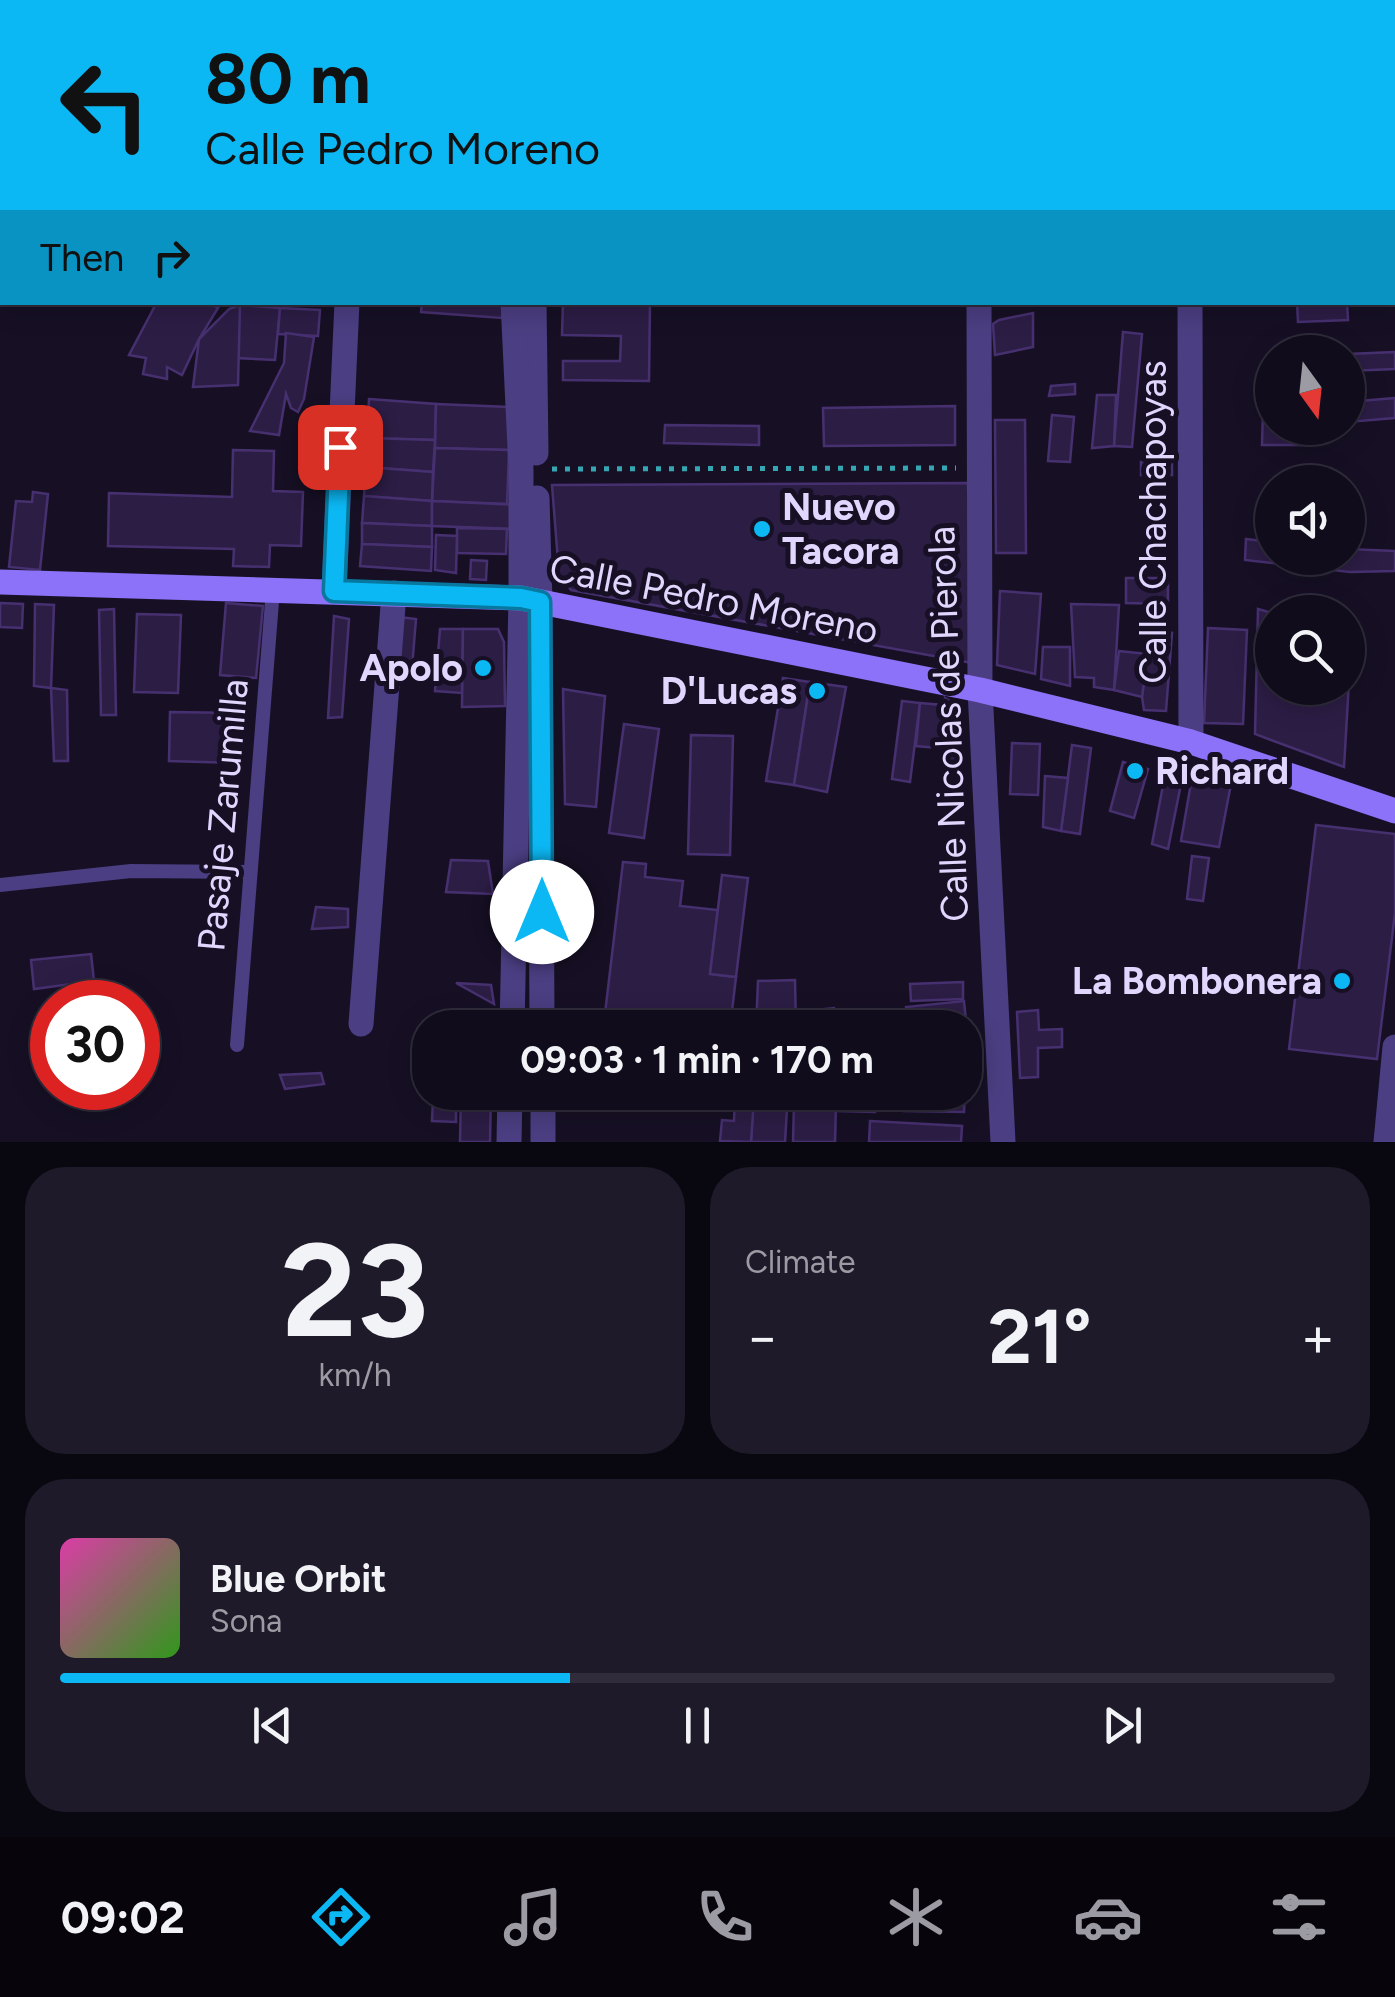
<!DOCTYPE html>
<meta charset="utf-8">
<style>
:root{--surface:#110c1c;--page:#1e1a29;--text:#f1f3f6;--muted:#9c9ba3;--line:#302c3b;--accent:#0cb8f4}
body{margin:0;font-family:Figtree,sans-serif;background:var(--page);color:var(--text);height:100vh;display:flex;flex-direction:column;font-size:38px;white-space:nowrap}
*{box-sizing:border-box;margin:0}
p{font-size:32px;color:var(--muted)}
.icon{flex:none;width:55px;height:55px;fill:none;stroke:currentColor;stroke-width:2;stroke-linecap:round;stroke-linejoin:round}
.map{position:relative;height:1142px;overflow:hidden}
.drawer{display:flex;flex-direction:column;gap:25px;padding:25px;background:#09070f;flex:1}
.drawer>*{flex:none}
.top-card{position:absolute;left:0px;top:0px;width:1395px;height:305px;box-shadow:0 5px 25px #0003,0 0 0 2px var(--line);background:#0cb8f4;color:#111;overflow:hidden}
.needle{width:65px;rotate:165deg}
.tools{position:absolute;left:1255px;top:335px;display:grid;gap:20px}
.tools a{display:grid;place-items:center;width:110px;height:110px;border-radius:50%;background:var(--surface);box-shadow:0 5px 25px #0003,0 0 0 2px var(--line);font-size:50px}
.speed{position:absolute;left:30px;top:980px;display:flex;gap:20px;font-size:50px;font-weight:700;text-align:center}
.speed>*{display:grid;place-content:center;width:130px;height:130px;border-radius:50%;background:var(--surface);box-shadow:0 5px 25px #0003,0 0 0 2px var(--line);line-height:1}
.speed .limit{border:15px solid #d22;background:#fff;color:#111}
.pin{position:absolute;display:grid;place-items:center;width:85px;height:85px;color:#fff;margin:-42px;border-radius:20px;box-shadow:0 5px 15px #0006}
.me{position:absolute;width:110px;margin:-55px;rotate:0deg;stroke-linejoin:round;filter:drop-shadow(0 0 8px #0008)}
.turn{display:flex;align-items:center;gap:35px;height:210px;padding:0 40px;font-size:45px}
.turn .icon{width:130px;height:130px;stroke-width:2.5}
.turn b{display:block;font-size:70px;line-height:85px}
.then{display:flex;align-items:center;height:95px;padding:0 40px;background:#0003;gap:20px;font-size:38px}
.big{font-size:75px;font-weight:700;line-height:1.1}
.drawer .card{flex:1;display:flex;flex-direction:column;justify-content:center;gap:15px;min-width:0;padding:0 35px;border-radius:40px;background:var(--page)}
.drawer .dial{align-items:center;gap:0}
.dial b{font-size:130px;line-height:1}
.song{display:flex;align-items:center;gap:30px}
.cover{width:120px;height:120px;border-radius:15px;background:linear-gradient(135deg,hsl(320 70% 55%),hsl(110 70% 35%))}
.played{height:10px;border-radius:5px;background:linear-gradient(90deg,var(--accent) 40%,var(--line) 40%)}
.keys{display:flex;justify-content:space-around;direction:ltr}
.heat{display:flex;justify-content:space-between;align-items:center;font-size:55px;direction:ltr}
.drawer .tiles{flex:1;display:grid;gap:25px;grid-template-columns:1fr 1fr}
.card:last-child{grid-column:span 2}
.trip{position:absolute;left:412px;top:1010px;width:570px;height:100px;border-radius:40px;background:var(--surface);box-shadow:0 5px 25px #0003,0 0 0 2px var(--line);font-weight:700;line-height:100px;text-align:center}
.menu{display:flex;height:160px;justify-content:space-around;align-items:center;background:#07050b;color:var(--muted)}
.menu .icon{width:70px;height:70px}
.menu .selected{color:var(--accent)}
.menu b{font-size:45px;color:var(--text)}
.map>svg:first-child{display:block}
.building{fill:#2c1d45;stroke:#473070;stroke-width:2.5}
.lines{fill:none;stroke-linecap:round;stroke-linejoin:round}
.path{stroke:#35a6b2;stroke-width:5;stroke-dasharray:5 8;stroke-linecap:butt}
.lane{stroke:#4b3e82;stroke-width:14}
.street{stroke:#4b3e82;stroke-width:25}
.secondary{stroke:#8b72f8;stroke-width:25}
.route-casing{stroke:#08789f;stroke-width:25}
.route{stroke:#0cb8f4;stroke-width:18}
.poi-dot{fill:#0cb8f4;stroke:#171025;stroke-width:4}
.labels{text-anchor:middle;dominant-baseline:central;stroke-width:10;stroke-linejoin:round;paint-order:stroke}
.poi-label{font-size:38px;font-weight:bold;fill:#e1d6fd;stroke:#171025;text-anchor:end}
.street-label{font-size:38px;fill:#e1d6fd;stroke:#171025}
</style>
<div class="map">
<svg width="1395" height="1142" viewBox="0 0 1395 1142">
<rect width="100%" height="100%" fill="#171025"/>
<g class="building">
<polygon points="157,302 207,302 218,308 199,339 182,375 167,367 167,379 143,374 146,358 129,355"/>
<polygon points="422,302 504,302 502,318 421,312"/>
<polygon points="563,302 650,302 649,381 563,380 563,361 620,361 621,336 562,335"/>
<polygon points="1297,302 1347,302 1348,320 1298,322"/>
<polygon points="240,305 280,308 275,360 236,358"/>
<polygon points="240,305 238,385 193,387 199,339 229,309"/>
<polygon points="280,308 320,310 318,336 278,334"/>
<polygon points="1033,313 1033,347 995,355 993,324 999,320"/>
<polygon points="1123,332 1142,334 1132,447 1114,446"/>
<polygon points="286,333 314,337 304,399 298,412 291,408 286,394 279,435 250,431 284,363"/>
<polygon points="1395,352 1395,369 1348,371 1348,354"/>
<polygon points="1075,384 1075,394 1049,396 1051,386"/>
<polygon points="1097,395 1116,395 1114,446 1092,448"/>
<polygon points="1395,398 1395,418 1348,422 1348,402"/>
<polygon points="369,399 436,404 435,440 367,438"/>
<polygon points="436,404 511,407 509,450 435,448"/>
<polygon points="955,406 955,445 824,446 823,408"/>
<polygon points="1263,409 1272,410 1272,428 1308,428 1308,445 1262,445"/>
<polygon points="1052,415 1074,417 1070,462 1048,461"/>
<polygon points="995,420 1025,420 1026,553 996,553"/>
<polygon points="665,425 759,426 759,445 664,443"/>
<polygon points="367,438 435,440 433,472 366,467"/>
<polygon points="435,448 509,450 507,504 432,501"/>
<polygon points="233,450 274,451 273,491 303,492 301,546 270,545 269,567 233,566 234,549 108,546 109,493 232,497"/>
<rect x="1141" y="462" width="31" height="13"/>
<polygon points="366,467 433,472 432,501 364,496"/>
<polygon points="968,483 972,663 571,590 559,574 552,485"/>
<polygon points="33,492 48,494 40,570 9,567 16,501 32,502"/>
<polygon points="364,496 432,501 432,526 362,523"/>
<polygon points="432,501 519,505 518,529 432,526"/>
<polygon points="362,523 432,526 432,547 362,544"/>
<polygon points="457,528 507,529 506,554 457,553"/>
<polygon points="436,535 457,536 456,573 435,570"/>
<polygon points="1246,539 1272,542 1272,558 1348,558 1348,549 1395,551 1395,571 1350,572 1245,560"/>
<polygon points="362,544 432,547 431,571 360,566"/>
<polygon points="471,560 487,561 486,580 470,579"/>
<polygon points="1126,578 1168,578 1168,604 1126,603"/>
<polygon points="1000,591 1041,594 1035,674 997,665"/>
<polygon points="0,603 23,604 22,628 0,627"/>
<polygon points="226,603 263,606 256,678 220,675"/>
<polygon points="35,604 54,605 51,688 34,686"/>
<polygon points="1071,604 1119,605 1114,690 1094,687 1094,678 1075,677"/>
<polygon points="114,609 116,715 101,715 99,610"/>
<polygon points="1258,609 1272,613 1272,688 1348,688 1348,630 1352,631 1344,767 1255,734"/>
<polygon points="137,614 181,615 178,693 134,692"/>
<polygon points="334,616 349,619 342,717 328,718"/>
<polygon points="399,617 416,619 411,680 394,679"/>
<polygon points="1208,628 1247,630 1243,724 1204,723"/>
<polygon points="440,629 463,629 462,693 435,691"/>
<polygon points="463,629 498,629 504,642 505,706 462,707"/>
<polygon points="1150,631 1172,633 1166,711 1144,710 1142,697"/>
<polygon points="1043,647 1070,647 1070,686 1041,679"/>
<polygon points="1119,651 1148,654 1142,697 1114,690"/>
<polygon points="783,678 810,682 794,785 766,781"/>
<polygon points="810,682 846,687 827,792 794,785"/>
<polygon points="51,688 67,690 68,761 54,761"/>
<polygon points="563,689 605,696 596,807 565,804"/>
<polygon points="945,698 959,707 957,766 943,765"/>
<polygon points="902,701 920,703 910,782 892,779"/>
<polygon points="920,703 943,705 938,748 916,746"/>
<polygon points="170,712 237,713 236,763 169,761"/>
<polygon points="624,724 659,729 644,838 609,833"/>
<polygon points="691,735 733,736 730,855 688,854"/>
<polygon points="1012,743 1040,744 1038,795 1010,794"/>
<polygon points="1072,745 1091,748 1080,834 1061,831"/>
<polygon points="1123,762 1148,769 1134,818 1110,811"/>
<polygon points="1045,776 1068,778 1061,831 1043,827"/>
<polygon points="1192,777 1231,784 1219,847 1181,841"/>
<polygon points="1164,780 1181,784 1168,849 1152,844"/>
<polygon points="1316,825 1395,834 1395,913 1377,1059 1289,1049"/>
<polygon points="1192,856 1209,858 1203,901 1187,899"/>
<polygon points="451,860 488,861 493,894 446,892"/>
<polygon points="623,862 646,864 645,877 683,881 680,906 718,910 710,974 736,977 730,1028 654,1028 604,1022"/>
<polygon points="722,875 748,878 736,977 710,974"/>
<polygon points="316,907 348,909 348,927 312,929"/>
<polygon points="91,954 94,981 34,989 31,960"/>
<polygon points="795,980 796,1028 756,1028 758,981"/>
<polygon points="963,982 963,999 911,1001 910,984"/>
<polygon points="456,983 491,985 494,1004"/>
<polygon points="964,1001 966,1021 908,1027 906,1007"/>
<polygon points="834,1008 836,1028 796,1028 794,1012"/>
<polygon points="1038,1010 1039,1030 1062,1029 1062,1047 1038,1048 1038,1077 1020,1078 1017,1012"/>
<polygon points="965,1068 966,1068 964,1112 904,1111 905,1092 965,1092"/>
<polygon points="321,1073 324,1084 285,1089 280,1075"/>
<polygon points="461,1092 491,1092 490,1142 460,1142"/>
<polygon points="754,1092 788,1092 785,1142 751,1142"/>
<polygon points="838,1092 875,1092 875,1112 838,1111"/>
<polygon points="735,1096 754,1098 751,1142 720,1141 722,1120 734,1121"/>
<polygon points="433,1099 456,1099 456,1122 432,1121"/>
<polygon points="794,1103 836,1104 835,1142 793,1142"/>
<polygon points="870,1121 962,1126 961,1142 869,1142"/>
</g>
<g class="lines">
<polyline class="path" points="552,469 956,468"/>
<g class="lane">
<polyline points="0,885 131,871 250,872"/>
<polyline points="237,1045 273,589"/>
</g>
<g class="street">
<polyline points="517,0 517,2"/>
<polyline points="1188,0 1188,2"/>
<polyline points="361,2 361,0"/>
<polyline points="977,2 977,0"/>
<polyline points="0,76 2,76"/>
<polyline points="1392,115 1395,115"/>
<polyline points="534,302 536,453"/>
<polyline points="979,302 980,690 1003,1142"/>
<polyline points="1190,302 1191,742"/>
<polyline points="537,498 540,602 542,1028"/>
<polyline points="334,591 347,302"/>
<polyline points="361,1024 394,593"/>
<polyline points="512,1028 521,598 521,469 513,302"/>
<polyline points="543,1092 543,1142"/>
<polyline points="509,1142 510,1092"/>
<polyline points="1386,1142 1395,1047"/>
</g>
<polyline class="secondary" points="0,582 521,598 980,690 1191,742 1395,811"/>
</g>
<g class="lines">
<defs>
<polyline id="route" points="340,447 334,591 521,598 540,602 542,912"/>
</defs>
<use href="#route" class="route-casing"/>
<use href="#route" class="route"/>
</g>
<g class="poi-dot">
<circle cx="762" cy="529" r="10"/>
<circle cx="483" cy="668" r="10"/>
<circle cx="817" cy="691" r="10"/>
<circle cx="1135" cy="771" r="10"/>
<circle cx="1342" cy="981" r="10"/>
</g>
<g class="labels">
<g class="poi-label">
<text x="782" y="507" text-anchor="start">Nuevo<tspan x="782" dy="44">Tacora</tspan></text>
<text x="463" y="668">Apolo</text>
<text x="797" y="691">D'Lucas</text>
<text x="1155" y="771" text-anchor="start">Richard</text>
<text x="1322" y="981">La Bombonera</text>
</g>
<g class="street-label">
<text transform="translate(1153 522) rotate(-90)">Calle Chachapoyas</text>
<text transform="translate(714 599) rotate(11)">Calle Pedro Moreno</text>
<text transform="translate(948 724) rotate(-92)">Calle Nicolas de Pierola</text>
<text transform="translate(223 815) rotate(-85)">Pasaje Zarumilla</text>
</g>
</g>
</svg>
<div class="tools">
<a><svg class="needle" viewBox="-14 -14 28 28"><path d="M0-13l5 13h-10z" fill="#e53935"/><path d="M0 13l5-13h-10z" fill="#9c9ba3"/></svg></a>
<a><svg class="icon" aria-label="sound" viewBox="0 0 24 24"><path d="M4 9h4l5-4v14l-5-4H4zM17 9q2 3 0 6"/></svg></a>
<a><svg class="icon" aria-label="search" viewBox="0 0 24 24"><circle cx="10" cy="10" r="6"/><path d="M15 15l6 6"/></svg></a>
</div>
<div class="speed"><div class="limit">30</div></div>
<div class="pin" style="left:340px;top:447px;background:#d93025"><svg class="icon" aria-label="arrive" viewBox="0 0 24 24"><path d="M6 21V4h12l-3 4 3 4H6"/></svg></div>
<svg class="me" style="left:542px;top:912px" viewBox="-20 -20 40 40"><circle r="19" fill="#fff"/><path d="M0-13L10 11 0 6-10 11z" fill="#0cb8f4"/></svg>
<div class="trip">09:03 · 1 min · 170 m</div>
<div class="top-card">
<div class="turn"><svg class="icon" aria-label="left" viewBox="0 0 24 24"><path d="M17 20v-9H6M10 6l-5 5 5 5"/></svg><div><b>80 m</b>Calle Pedro Moreno</div></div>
<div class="then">Then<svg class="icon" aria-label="right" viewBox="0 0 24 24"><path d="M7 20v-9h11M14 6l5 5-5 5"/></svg></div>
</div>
</div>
<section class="drawer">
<div class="tiles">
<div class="card dial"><b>23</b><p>km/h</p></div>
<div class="card"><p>Climate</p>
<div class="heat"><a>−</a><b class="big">21°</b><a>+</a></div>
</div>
<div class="card">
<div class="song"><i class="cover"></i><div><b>Blue Orbit</b><p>Sona</p></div></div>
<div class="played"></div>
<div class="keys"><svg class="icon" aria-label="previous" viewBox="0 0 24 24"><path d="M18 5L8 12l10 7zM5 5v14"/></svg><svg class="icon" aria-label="pause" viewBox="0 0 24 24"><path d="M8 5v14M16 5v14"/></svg><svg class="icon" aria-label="next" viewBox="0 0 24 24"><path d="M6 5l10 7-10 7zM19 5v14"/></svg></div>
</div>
</div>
</section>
<nav class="menu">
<b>09:02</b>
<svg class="icon selected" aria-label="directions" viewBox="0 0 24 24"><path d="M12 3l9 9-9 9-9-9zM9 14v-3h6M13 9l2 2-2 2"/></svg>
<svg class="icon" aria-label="music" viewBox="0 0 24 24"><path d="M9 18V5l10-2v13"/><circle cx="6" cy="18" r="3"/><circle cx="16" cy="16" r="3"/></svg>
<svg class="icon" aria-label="phone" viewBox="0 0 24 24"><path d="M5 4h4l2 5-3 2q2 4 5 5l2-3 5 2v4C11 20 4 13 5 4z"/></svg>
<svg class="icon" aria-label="climate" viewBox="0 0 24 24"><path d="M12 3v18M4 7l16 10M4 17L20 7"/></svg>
<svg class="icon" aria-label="car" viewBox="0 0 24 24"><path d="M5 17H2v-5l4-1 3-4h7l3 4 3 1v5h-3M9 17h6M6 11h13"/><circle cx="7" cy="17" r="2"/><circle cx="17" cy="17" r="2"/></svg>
<svg class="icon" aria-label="filters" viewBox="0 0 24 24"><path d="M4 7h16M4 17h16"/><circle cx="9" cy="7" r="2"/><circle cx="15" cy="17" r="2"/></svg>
</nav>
